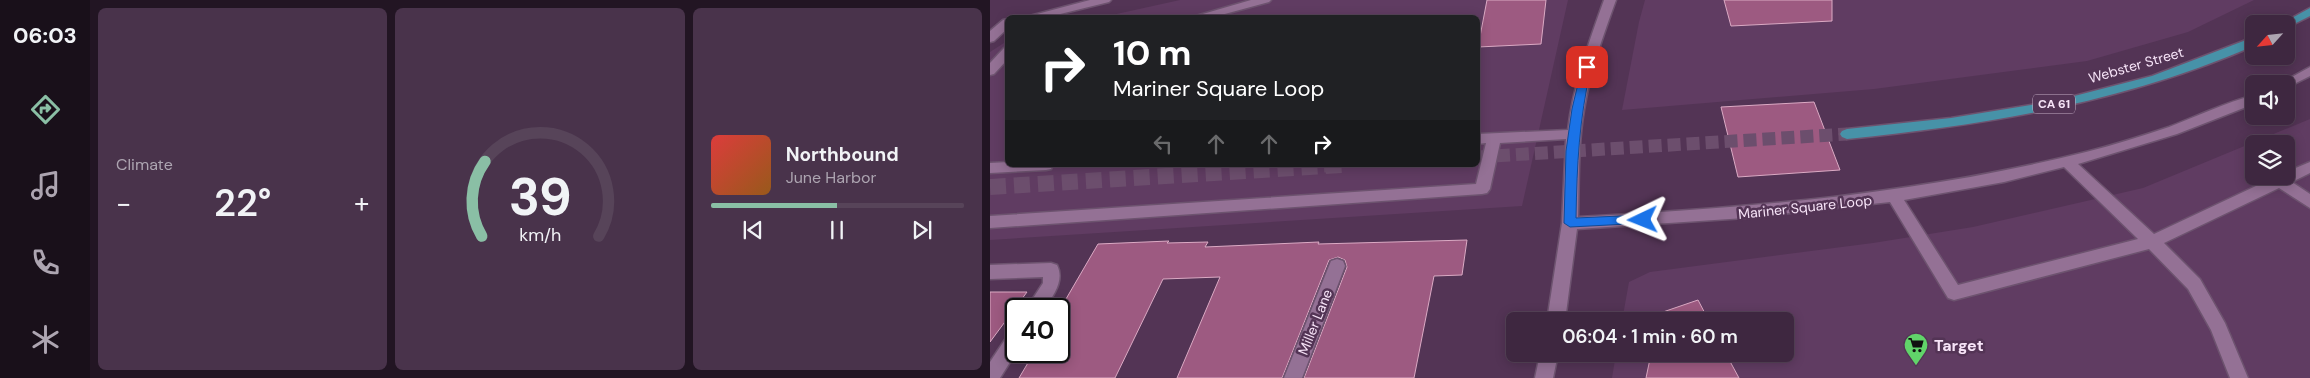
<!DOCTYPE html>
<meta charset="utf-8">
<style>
:root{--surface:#3e2740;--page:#49334b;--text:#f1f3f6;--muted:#ada5b1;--line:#574459;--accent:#8abfa5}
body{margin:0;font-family:"DM Sans",sans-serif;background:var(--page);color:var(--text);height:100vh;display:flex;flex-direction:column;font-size:19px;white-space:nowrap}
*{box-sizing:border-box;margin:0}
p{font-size:16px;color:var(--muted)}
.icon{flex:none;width:28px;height:28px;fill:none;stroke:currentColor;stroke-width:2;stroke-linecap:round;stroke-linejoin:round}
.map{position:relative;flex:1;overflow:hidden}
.details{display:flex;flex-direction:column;gap:8px;padding:8px;background:#221523;width:900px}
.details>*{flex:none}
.hud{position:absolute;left:15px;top:15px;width:475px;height:152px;border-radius:8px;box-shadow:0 2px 12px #0003,0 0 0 1px var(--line);background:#202124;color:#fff;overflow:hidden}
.needle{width:32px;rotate:243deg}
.fabs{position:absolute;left:1255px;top:15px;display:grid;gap:10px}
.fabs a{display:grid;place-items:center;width:50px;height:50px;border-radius:8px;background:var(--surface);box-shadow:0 2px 12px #0003,0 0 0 1px var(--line);font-size:25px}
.speed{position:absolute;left:15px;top:298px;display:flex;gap:10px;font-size:25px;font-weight:700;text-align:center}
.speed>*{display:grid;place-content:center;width:65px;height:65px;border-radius:50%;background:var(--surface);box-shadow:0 2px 12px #0003,0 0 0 1px var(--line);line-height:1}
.speed .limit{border:2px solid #111;border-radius:8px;background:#fff;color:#111}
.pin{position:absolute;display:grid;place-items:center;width:42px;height:42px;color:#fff;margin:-21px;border-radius:10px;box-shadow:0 2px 8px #0006}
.me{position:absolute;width:55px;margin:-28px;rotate:268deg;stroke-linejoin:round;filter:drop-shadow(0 0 4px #0008)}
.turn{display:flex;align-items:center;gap:18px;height:105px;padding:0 25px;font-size:22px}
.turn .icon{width:65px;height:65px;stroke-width:2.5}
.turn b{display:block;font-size:35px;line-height:42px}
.lanes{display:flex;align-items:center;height:48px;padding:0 25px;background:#0003;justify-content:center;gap:25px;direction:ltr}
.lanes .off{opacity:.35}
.big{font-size:38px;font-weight:600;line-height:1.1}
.details .card{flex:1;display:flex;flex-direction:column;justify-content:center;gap:8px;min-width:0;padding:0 18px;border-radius:8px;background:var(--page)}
.details .dial{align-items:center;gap:0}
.dial svg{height:130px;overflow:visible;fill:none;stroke:var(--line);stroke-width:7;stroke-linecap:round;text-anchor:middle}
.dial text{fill:var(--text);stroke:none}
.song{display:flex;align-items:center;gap:15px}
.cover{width:60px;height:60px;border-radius:8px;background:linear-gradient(135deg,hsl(0 70% 55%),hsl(30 70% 35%))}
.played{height:5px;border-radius:2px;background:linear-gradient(90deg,var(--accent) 50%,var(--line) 50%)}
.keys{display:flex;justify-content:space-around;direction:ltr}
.heat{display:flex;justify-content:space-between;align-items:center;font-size:28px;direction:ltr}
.details .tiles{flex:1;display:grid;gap:8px;grid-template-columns:repeat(3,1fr)}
.trip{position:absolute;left:516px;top:312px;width:288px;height:50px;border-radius:8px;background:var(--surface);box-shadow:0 2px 12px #0003,0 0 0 1px var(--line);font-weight:600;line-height:50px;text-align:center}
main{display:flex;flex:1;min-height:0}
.tabs{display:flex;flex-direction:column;width:90px;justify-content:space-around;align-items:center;background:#19101a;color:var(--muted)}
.tabs .icon{width:35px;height:35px}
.tabs .on{color:var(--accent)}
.tabs b{font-size:22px;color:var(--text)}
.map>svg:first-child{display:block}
.built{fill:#603c62;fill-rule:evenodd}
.building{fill:#9d5a81;stroke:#dbaac4}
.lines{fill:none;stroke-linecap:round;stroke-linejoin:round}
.major-tunnel-far1{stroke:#6c4e6d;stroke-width:13;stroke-dasharray:13 6;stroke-linecap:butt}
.major-tunnel{stroke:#6c4e6d;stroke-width:16;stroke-dasharray:16 8;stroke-linecap:butt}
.minor-casing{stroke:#6d536f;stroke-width:3}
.major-casing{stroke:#6d536f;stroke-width:3}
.minor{fill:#947195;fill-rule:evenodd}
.major{fill:#4792a8;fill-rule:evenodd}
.route{fill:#1a73e8;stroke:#114b97}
.labels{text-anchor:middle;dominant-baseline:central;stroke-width:5;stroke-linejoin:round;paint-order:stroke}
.shield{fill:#533455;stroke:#c6afc7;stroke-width:1}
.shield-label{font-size:12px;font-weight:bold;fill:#f7e4f8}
.street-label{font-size:14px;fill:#f7e4f8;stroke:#533455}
.near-poi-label{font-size:16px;font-weight:bold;fill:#f7e4f8;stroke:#533455;text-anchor:start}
</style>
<main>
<nav class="tabs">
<b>06:03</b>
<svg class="icon on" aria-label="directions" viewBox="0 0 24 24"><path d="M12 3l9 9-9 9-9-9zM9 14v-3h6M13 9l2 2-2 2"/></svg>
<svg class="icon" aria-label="music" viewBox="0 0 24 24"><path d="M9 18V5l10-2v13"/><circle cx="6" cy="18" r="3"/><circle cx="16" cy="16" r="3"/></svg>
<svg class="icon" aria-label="phone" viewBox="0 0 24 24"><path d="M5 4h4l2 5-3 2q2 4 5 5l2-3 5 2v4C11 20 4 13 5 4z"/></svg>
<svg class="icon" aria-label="climate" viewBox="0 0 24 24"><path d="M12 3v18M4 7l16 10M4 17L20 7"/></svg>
</nav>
<section class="details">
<div class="tiles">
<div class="card"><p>Climate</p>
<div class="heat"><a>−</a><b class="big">22°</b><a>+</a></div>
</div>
<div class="card dial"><svg viewBox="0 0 100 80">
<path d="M14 69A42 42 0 1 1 86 69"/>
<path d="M14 69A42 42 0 0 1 16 23" stroke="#8abfa5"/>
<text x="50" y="56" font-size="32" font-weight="700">39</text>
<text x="50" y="72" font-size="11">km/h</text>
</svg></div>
<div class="card">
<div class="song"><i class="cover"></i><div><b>Northbound</b><p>June Harbor</p></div></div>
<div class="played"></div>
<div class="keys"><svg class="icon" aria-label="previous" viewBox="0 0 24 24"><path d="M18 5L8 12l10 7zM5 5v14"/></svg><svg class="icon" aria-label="pause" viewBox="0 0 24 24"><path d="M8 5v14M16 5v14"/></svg><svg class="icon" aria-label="next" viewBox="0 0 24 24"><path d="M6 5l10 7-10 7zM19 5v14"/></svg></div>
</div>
</div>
</section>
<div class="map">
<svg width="1320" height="378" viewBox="0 0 1320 378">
<rect width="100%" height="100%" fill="#533455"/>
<g class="built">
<polygon points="190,0 578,0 532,206 0,240 0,52 17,41 18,165 488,165 488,18 113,17"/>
<polygon points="655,0 1264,0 1198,32 1097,61 884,89 632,110 649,22"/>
<path d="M1320,119V378H622L626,354H795V321H632L639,282L660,272L883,243L983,227L1153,188ZM1264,144H1296V176H1264Z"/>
</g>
<g class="building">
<polygon points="497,0 556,0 551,44 488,47"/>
<polygon points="734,0 842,0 842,21 741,26"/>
<polygon points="824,102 850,170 748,177 731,107"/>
<polygon points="477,240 472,275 444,276 424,378 314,378 357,267 355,260 348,257 339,260 292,378 187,378 230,277 173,279 125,378 29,378 45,351 69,351 69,311 108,244 179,241 177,243 218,242 215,247 329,242 328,244"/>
<polygon points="0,292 37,292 0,342"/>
<polygon points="708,300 719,321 669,321 670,313"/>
<polygon points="661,354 736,354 749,378 656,378"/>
</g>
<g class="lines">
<g class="major-tunnel-far1">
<polyline points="488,157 857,134"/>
<polyline points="334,166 352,165"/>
</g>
<polyline class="major-tunnel" points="0,187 352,165"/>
<defs>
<g id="minor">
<polygon points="100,0 121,0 119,2 54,18 32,18"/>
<polygon points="261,0 281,0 279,2 220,18 199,18"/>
<path d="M614,0H626C613,36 600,72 594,110C588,145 589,181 588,217C759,208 929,194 1096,152C1124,145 1152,136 1179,127C1207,116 1235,103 1264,95V104L1187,134L1088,164L1164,234L1285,177L1296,176V172L1320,162V173L1302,182L1320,194V208L1289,188L1174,243L1210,279L1235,323L1258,378H1240L1221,330L1198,289L1159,249L964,300L958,298L900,202L755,218L587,229L575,321H557L572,223L576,139L510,143L500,189L497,193L492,194L0,228V216L486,184L496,143L488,144V134L578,130C583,85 599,42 614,0ZM1074,167L1148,239L968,285L914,200L1014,182Z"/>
<polygon points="18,19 18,28 4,41 0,42 0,31 13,20"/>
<polygon points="18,47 18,59 4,74 0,75 0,63 14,48"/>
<polygon points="1320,67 1320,76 1296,88 1296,84 1289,84"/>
<polygon points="18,162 18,165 63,165 61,169 56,170 0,173 0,163"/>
<polygon points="347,259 353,261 355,266 312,378 294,378 339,266 341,261"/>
<path d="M61,263L67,265C75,281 63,295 55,309H36L53,283V277L0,279V265Z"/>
<polygon points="26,330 27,351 10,378 0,378 0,362 20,332"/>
<polygon points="550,354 568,354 563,378 545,378"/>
</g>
<g id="major">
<polygon points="1320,8 1320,16 1296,28 1296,24 1291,24"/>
<path d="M1264,37V46C1131,103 1000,124 857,139L852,137L850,134L852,131L857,129L961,118L1065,101L1162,76Z"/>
</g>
</defs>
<use href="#minor" class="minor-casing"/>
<use href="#major" class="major-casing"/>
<use href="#minor" class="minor"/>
<use href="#major" class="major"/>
</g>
<path class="route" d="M597,64L601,67C589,121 587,163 586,218L653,215L659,220L657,223L580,227L574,223L576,151L582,109L592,67Z"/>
<defs>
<symbol id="supermarket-pin" viewBox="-11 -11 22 30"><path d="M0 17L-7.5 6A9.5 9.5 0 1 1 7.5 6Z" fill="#61d46a" stroke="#533455"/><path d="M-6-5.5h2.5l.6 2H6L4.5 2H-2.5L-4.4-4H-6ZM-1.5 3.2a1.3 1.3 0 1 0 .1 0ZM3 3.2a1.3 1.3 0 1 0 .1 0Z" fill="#111"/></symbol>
</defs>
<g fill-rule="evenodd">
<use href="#supermarket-pin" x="912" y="331" width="28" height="38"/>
</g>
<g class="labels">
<rect class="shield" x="1043" y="94.5" width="42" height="19" rx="4"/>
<g class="shield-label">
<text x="1064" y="104">CA 61</text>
</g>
<g class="street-label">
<text transform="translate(1146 65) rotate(-16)">Webster Street</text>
<text transform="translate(815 207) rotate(-6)">Mariner Square Loop</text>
<text transform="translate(325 322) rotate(-68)">Miller Lane</text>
</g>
<g class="near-poi-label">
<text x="944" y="345">Target</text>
</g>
</g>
</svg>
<div class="fabs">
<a><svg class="needle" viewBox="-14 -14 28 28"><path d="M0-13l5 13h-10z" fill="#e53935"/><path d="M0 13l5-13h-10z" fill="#ada5b1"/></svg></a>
<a><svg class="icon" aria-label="sound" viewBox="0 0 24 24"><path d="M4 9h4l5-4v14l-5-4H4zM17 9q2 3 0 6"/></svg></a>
<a><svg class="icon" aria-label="layers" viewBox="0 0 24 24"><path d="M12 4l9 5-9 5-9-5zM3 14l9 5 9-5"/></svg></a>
</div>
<div class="speed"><div class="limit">40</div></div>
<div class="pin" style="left:597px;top:67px;background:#d93025"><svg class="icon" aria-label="arrive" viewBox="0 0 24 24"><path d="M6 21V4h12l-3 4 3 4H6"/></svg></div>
<svg class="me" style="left:653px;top:220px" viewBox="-20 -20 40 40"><path d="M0-17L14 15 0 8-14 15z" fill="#1a73e8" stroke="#fff" stroke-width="4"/></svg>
<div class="trip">06:04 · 1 min · 60 m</div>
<div class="hud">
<div class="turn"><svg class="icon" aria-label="right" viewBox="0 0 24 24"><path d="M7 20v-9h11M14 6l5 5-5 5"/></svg><div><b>10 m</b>Mariner Square Loop</div></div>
<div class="lanes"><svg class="icon off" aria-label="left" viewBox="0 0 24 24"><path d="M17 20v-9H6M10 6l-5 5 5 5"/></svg><svg class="icon off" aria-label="ahead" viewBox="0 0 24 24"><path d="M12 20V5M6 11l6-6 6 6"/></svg><svg class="icon off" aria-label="ahead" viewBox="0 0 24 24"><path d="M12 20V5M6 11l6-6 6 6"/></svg><svg class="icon" aria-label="right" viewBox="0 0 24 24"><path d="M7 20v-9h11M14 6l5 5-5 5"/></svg></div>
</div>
</div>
</main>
